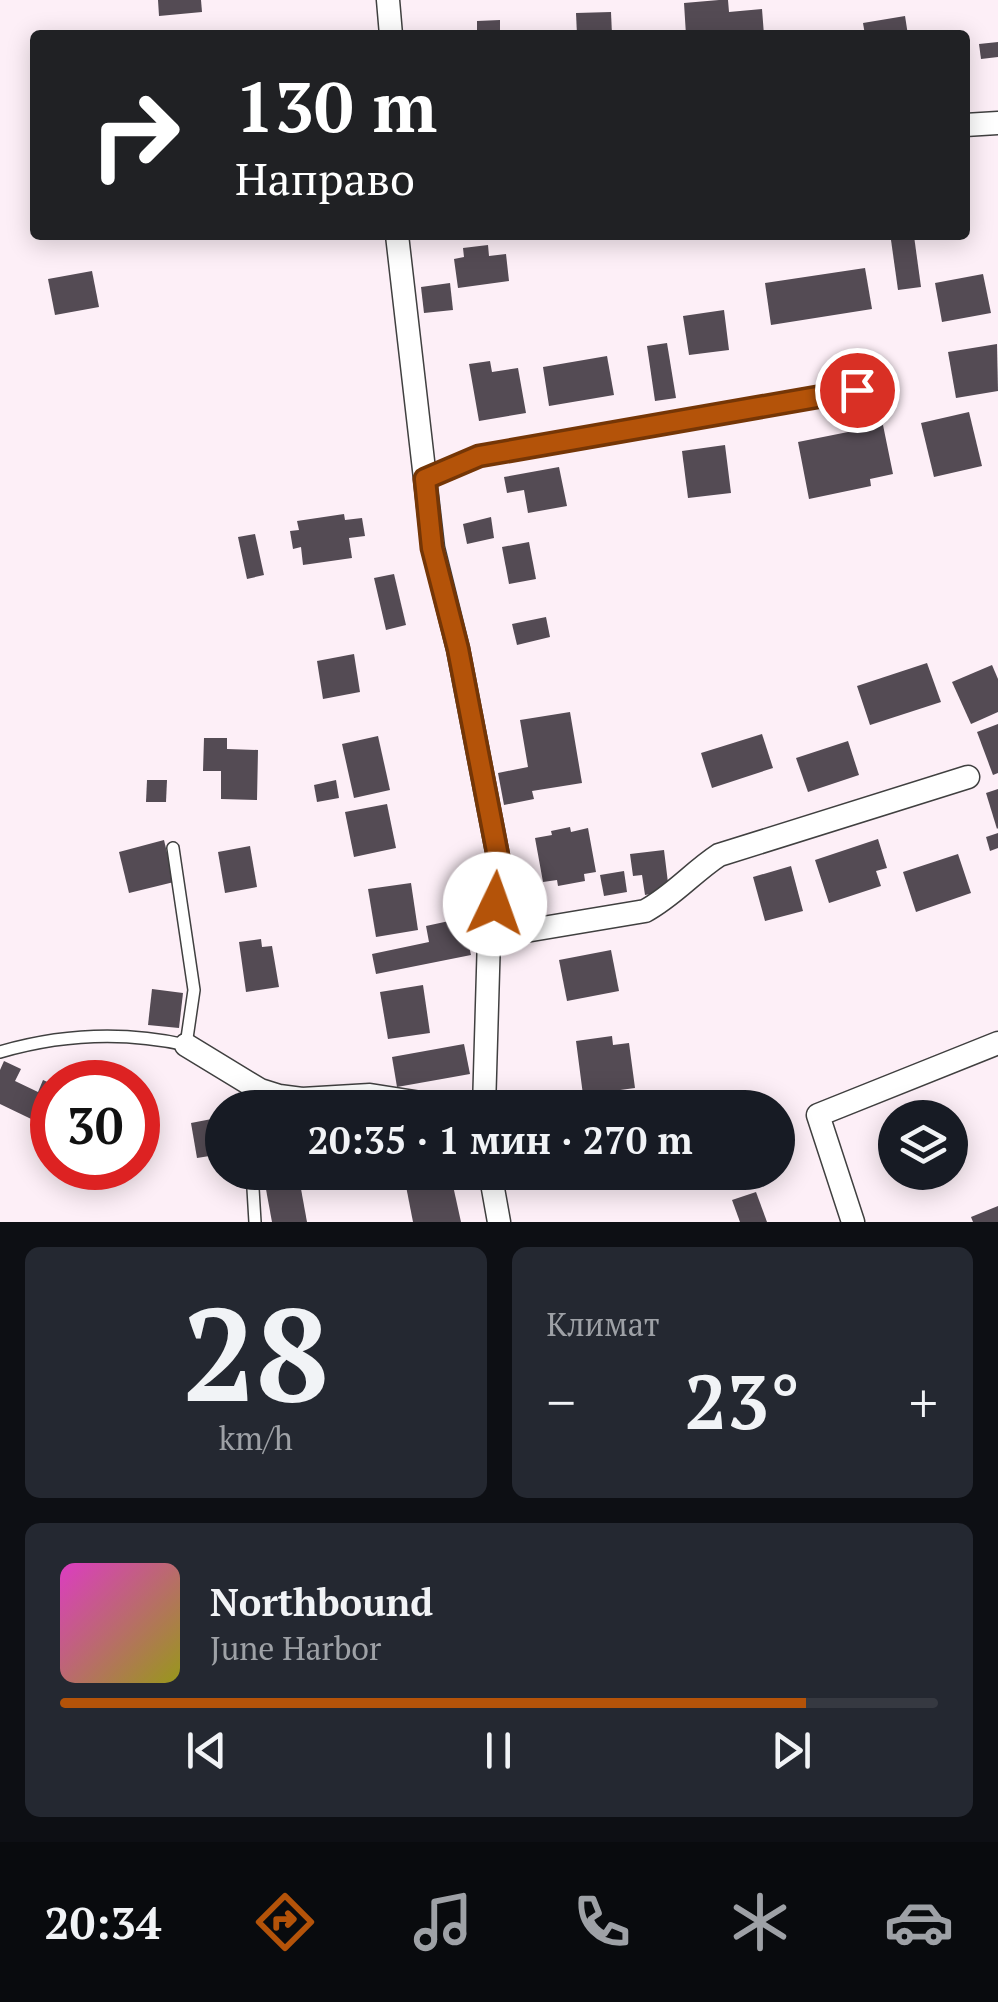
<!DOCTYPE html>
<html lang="ru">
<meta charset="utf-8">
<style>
:root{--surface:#171b24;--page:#242831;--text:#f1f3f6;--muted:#9ea1a6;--line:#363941;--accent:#b45309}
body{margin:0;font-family:"PT Serif",serif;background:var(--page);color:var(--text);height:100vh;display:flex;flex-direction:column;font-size:38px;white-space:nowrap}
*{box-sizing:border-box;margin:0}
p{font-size:32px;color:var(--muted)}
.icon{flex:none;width:55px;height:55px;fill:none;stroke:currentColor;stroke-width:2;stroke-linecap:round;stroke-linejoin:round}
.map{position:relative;height:1222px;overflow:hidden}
.drawer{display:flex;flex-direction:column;gap:25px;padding:25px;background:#0d0f14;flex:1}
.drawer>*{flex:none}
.banner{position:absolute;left:30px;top:30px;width:940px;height:210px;border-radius:10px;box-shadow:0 5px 25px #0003;background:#202124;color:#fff;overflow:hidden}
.tools{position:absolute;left:878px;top:1100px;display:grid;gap:20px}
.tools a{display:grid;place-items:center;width:90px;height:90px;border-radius:50%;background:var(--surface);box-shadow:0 5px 25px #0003;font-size:50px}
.speed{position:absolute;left:30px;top:1060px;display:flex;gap:20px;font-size:50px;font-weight:700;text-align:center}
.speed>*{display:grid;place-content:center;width:130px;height:130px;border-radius:50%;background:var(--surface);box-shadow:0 5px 25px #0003;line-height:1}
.speed .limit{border:15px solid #d22;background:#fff;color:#111}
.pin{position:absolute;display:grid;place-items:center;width:85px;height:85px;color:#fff;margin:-42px;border:5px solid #fff;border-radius:50%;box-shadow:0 2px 10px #0007}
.me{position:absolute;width:110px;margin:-55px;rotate:3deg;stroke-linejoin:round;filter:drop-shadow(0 0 8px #0008)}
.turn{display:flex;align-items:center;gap:35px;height:210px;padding:0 40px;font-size:45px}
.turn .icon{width:130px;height:130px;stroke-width:2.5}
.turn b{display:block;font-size:70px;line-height:85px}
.big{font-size:75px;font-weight:700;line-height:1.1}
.drawer .tile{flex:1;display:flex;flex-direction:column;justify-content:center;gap:15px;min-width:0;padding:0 35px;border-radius:15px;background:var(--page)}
.drawer .dial{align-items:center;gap:0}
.dial b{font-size:130px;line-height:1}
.song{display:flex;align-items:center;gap:30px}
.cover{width:120px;height:120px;border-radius:15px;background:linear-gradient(135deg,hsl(310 70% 55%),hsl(60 70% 35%))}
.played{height:10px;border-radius:5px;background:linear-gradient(90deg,var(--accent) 85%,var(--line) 85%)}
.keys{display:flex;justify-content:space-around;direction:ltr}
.heat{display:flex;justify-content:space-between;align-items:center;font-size:55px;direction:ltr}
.drawer .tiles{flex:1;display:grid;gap:25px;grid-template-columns:1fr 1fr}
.tile:last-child{grid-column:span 2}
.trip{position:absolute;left:205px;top:1090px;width:590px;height:100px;border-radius:50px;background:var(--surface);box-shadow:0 5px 25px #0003;font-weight:700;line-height:100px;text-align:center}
.dock{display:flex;height:160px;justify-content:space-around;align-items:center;background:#090b0e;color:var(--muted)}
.dock .icon{width:70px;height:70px}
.dock .on{color:var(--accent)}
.dock b{font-size:45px;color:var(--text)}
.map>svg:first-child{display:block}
.building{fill:#544b54}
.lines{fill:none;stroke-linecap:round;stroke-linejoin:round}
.service-casing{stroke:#404040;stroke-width:14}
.minor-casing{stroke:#404040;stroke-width:25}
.service{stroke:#fff;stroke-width:11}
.minor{stroke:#fff;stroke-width:22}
.route-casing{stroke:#753606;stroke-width:25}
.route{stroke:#b45309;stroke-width:18}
</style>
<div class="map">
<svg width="998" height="1222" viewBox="0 0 998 1222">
<rect width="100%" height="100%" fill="#fdeff7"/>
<g class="building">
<polygon points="158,0 201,0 202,12 159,16"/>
<polygon points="719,0 728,0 729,12 762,9 764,35 686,35 684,3"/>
<polygon points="611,12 612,35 577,35 576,13"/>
<polygon points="905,16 908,35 865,35 863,23"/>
<polygon points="500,20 500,35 455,35 455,31 477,30 477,21"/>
<polygon points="998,42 998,57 981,59 979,44"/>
<polygon points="914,236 921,287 898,290 891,240"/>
<polygon points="488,245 489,256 506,254 509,281 458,288 454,259 464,257 463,248"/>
<polygon points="865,268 872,309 771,325 765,283"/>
<polygon points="92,271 99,307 55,315 48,279"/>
<polygon points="983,274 991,313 942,322 935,283"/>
<polygon points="450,283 453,310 424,313 421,287"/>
<polygon points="724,310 729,350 689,355 683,316"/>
<polygon points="667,343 676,398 655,401 647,346"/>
<polygon points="997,344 998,391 956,398 948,352"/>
<polygon points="607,356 614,395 549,406 543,367"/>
<polygon points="490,361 492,372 518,368 526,413 479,421 469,364"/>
<polygon points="969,412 982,466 934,477 921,423"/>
<polygon points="883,425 893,474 870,479 871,486 809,499 798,442"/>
<polygon points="725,445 731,493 688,498 682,451"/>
<polygon points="559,467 567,506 528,513 524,490 507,493 504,477"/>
<polygon points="344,514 345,520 362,518 365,536 349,538 352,558 303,565 301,547 293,549 290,531 299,530 297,521"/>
<polygon points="491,517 494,538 467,544 463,524"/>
<polygon points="255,534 264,575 247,579 238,537"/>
<polygon points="529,542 536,579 509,584 502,547"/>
<polygon points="394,574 406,625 386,630 374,578"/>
<polygon points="546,617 550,637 517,645 512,624"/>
<polygon points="354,654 360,692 323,699 317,661"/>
<polygon points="927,663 941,702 870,725 857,686"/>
<polygon points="992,665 998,679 998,712 971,724 952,682"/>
<polygon points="570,712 582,783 532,791 534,799 504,805 498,773 528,767 520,720"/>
<polygon points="998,724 998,773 993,775 977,732"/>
<polygon points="762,734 773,768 712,788 701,753"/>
<polygon points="378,736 390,790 354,798 342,744"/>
<polygon points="204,738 227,738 227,749 258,750 257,800 221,799 221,771 203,771"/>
<polygon points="848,741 859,775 808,792 796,758"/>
<polygon points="147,780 167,780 166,802 146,802"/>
<polygon points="336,780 339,798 317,802 314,785"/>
<polygon points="998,789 998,828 997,829 986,793"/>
<polygon points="387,804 396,848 354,857 345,812"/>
<polygon points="570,827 571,832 588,828 596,872 584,874 585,881 558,886 557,880 543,882 535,838 552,835 551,831"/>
<polygon points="998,833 998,848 990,851 986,837"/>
<polygon points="878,839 887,868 876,871 881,886 829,903 815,860"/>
<polygon points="164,840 174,882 129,893 119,852"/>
<polygon points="250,846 257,887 225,893 218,852"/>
<polygon points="664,850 669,891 645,895 642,875 633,876 630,854"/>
<polygon points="958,854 971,893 916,912 903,872"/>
<polygon points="791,866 803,911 765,921 753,877"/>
<polygon points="624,871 627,892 604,896 600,875"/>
<polygon points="411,883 418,930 376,937 368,889"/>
<polygon points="463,918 471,955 376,974 372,954 429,942 426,926"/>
<polygon points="261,939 262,947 272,946 279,987 246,992 239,942"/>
<polygon points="611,950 619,991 567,1001 559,960"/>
<polygon points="423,985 430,1033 388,1039 380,992"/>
<polygon points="152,989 183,993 179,1028 148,1025"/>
<polygon points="612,1036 613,1045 629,1043 635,1088 583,1095 576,1041"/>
<polygon points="464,1044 470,1074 397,1087 392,1057"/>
<polygon points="4,1061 21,1069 15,1081 38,1092 43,1080 52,1084 52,1129 0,1104 0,1070"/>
<polygon points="222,1117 222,1154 197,1158 191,1123"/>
<polygon points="450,1172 461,1222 413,1222 405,1181"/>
<polygon points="299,1178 307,1222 272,1222 265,1184"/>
<polygon points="756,1192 767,1222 740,1222 732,1200"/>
<polygon points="998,1206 998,1222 973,1222 971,1217"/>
</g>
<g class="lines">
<defs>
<g id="service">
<polyline points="425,479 479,457 857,390"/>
<path d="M0,1052C62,1034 123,1031 186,1045L194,990L173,848"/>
<polyline points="252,1172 255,1222"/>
</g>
<g id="minor">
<polyline points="388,0 391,35"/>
<polyline points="965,125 998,123"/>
<polyline points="397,235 433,548 458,649 501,872 489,937 484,1108"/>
<path d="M489,937L645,911C673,896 693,872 719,855L968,777"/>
<polyline points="186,1045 260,1090 279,1096 302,1099 370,1095 453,1108"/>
<polyline points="490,1172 499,1222"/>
<polyline points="853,1222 818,1115 998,1043"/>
</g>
</defs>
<use href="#service" class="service-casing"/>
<use href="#minor" class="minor-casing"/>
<use href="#service" class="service"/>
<use href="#minor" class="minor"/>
</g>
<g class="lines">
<defs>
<polyline id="route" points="495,904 501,872 458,649 432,548 425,479 479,456 857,390"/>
</defs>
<use href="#route" class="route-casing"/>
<use href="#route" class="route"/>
</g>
</svg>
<div class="tools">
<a><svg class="icon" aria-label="layers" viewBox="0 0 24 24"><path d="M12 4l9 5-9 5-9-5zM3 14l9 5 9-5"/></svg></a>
</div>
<div class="speed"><div class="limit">30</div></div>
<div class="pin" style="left:857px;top:390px;background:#d93025"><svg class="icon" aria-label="arrive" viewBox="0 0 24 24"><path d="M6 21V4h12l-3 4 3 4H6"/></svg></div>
<svg class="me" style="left:495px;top:904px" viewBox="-20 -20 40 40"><circle r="19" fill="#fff"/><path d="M0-13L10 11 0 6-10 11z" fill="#b45309"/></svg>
<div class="trip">20:35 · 1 мин · 270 m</div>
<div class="banner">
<div class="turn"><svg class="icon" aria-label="right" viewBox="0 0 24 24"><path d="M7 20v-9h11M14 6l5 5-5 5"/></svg><div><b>130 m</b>Направо</div></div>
</div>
</div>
<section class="drawer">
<div class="tiles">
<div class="tile dial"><b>28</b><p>km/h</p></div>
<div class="tile"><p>Климат</p>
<div class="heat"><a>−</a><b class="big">23°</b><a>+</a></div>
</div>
<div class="tile">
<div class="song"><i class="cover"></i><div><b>Northbound</b><p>June Harbor</p></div></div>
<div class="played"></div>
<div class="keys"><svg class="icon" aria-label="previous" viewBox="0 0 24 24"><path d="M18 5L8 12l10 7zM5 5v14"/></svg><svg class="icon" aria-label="pause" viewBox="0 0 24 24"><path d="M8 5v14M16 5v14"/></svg><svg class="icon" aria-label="next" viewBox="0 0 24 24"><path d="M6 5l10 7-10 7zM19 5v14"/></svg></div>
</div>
</div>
</section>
<nav class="dock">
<b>20:34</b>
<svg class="icon on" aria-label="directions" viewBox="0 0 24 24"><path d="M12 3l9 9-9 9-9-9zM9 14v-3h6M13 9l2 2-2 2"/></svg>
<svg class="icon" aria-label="music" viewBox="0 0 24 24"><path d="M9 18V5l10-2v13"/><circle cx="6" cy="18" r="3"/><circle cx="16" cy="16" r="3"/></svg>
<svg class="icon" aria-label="phone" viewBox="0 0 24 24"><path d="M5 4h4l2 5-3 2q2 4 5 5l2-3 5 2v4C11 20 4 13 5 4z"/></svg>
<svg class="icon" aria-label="climate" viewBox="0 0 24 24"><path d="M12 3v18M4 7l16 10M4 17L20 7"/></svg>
<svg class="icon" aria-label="car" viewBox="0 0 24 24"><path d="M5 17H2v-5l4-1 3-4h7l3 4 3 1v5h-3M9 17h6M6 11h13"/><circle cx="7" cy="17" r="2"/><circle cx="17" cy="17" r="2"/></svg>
</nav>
